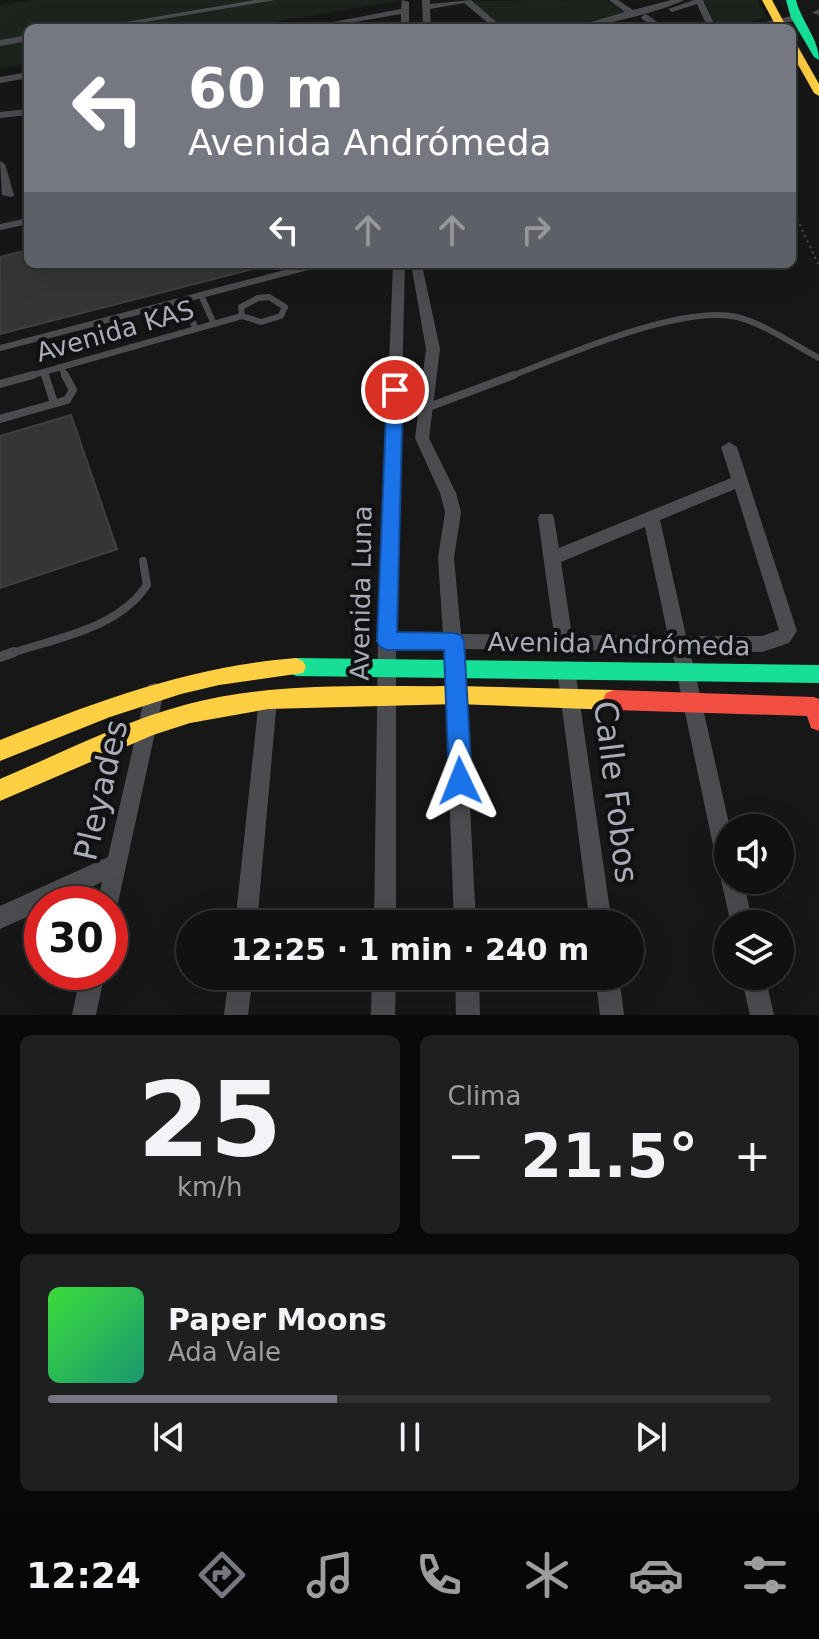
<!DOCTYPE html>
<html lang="es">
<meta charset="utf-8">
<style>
:root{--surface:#111;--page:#1e1f1f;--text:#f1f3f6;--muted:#9c9d9f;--line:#303131;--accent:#757880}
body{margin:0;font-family:"DejaVu Sans",sans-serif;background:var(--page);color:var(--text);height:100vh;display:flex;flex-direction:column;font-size:30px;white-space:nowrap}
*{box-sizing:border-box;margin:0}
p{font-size:26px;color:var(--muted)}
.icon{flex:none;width:44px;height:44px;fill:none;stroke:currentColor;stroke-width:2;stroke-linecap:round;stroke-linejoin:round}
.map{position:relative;height:1015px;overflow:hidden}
.side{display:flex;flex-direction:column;gap:20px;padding:20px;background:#090909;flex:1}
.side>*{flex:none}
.top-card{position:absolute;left:24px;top:24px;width:772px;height:244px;border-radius:12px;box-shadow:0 8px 32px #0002,0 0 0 2px var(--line);background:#757880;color:#fff;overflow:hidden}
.buttons{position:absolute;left:714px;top:814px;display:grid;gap:16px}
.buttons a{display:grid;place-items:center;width:80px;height:80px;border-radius:50%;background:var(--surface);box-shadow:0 8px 32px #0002,0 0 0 2px var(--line);font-size:40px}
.speed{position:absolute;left:24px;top:886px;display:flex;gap:16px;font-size:40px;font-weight:700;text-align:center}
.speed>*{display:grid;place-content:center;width:104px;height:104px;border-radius:50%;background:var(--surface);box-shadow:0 8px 32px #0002,0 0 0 2px var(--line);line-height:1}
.speed .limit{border:12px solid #d22;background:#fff;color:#111}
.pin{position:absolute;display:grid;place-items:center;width:68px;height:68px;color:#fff;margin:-34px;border:4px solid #fff;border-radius:50%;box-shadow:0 2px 8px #0007}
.me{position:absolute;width:88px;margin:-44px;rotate:358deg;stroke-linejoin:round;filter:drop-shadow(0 0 6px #0008)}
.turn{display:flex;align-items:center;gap:28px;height:168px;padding:0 32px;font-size:36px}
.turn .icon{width:104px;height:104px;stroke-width:2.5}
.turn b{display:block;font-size:56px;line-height:68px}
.lanes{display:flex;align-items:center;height:76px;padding:0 32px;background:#0003;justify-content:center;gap:40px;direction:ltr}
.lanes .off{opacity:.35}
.big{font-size:60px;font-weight:700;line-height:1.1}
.side .widget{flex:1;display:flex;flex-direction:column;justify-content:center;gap:12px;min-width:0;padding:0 28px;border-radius:12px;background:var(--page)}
.side .dial{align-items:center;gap:0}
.dial b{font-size:104px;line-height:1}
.song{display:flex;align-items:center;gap:24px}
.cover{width:96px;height:96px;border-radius:12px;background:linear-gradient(135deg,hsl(120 70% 55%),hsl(160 70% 35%))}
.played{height:8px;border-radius:4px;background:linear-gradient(90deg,var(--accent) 40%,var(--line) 40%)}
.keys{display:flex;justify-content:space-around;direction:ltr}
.heat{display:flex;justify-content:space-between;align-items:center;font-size:44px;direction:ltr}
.side .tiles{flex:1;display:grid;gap:20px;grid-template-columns:1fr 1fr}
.widget:last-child{grid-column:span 2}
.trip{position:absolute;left:176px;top:910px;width:468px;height:80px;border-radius:40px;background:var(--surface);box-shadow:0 8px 32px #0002,0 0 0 2px var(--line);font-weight:700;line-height:80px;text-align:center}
.menu{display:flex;height:128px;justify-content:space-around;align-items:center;background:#070707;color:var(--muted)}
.menu .icon{width:56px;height:56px}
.menu .on{color:var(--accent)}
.menu b{font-size:36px;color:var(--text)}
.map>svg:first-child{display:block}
.green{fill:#1d241e}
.building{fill:#353536;stroke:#3f4043;stroke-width:2}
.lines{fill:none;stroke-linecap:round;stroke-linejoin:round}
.path{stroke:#4d4e52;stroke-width:2;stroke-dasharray:2 4;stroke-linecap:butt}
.lane-far2{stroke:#4b4c50;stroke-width:6}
.lane-far1{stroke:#4b4c50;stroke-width:8}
.lane{stroke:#4b4c50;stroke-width:10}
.street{fill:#4b4c50;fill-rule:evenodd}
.fast{fill:#16e098;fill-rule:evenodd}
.slow{fill:#ffcf43;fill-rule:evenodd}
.jam{fill:#f24e42;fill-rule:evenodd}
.route{fill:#1a73e8;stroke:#114b97;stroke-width:2}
.labels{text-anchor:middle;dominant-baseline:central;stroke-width:8;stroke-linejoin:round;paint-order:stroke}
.street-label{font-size:26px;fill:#a8adb8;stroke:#111113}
.near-street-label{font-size:32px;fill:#a8adb8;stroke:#111113}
</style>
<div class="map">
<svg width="819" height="1015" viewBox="0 0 819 1015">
<rect width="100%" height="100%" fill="#171717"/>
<g class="green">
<polygon points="34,0 403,0 238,28 28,28 28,63 0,68 0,5"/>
<polygon points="606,0 624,12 622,15 558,28 501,28 471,1"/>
<polygon points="704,0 757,0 767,18 726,28 716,27"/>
</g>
<g class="building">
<polygon points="28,250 28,264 257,264 257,268 0,334 0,257"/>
<polygon points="71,415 117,549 0,588 0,436"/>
</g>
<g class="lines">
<polyline class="path" points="792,208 819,266"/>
<g class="lane-far2">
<polyline points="0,227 28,221"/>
<polyline points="201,295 319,264"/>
<polygon points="269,297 285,307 281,316 261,322 242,316 241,307 258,298"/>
<polyline points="183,300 201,295 214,324"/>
<polyline points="0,348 183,300 196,329"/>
<polyline points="61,367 66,377"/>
<polyline points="45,373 46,377"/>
<polyline points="26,377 242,316"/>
<path d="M509,377C564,356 681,304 737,317C765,324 794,345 819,358"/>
</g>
<g class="lane-far1">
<polyline points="45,375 54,403"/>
<polyline points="0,384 33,375"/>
<polyline points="426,408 514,375"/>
<polyline points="0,419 67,400 73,390 65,375"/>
<path d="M9,654C56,638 118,629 147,585L143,561"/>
</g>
<polyline class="lane" points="0,657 14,652"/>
<g class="street">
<polygon points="255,0 275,0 110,28 90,28"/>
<polygon points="402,0 409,2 409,28 401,28 401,14 320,28 301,28 401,9"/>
<polygon points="422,0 430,0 430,4 471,0 503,28 494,28 464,3 430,9 431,28 423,28"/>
<path d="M609,0H618L633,10L671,0H684C664,11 594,28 571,28L625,12Z"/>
<polygon points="694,0 703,0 716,28 708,28 697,4 672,12 668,9"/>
<polygon points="819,9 819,15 812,13"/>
<polygon points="645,14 648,15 665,28 655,28 642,19 641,17"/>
<polygon points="796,15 799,16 799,20 757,28 739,28"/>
<polygon points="28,35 28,41 0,46 0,40"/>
<polygon points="28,72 28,78 0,83 0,77"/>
<polygon points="28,109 28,115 0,118 0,112"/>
<polygon points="0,161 5,164 14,195 12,197 2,195"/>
<path d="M393,264H405L396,633L443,634L438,558L445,512L440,493L415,438L426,349L411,264L422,265L440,349L429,438L456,493L461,512L454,558L461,634L554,635L538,518L540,514H552L554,518L559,548L731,478L721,447L729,442L737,447L797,631L789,643L762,652L690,651L730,828H728V880H743L753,924H731L721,880L724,873L720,872L717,864L672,651L462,649L476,924H454L444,649H396V924H374L378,641ZM735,489L779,630L762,636H686L660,520ZM645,527L668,636L572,635L561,562Z"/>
<polygon points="566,661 573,663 575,669 612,924 590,924 557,669 559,663"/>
<polygon points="155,683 162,685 164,691 116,912 110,914 110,904 97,904 102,882 55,904 42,904 42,910 0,929 0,906 108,857 146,691 148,685"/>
<polygon points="268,691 275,693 277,699 257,924 235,924 259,699 261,693"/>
<polygon points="81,972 105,972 96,1015 72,1015"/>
<polygon points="229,976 253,976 248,1015 224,1015"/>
<polygon points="372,976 396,976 395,1015 371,1015"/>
<polygon points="455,976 479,976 480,1015 456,1015"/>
<polygon points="595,976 619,976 624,1015 600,1015"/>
<polygon points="741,976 765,976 774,1015 750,1015"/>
</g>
<g class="fast">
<path d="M786,0H796C801,21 819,39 819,60L814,57L791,18Z"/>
<polygon points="296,658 819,665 819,683 296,676 289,673 286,667 289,661"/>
</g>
<g class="slow">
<polygon points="762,0 772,0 787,28 777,28"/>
<polygon points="792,42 797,45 819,84 819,96 814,93 792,54"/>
<path d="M296,658L303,661L306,667L303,673L219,685L181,694L110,717L0,761V740C97,701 191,666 296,658Z"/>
<path d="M457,686L614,690L622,693L625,700L622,707L614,710L457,704L268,709L190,723L153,735L0,801V779C62,753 123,721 188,704C275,681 368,687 457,686Z"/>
</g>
<polygon class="jam" points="614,690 814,697 819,699 819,731 811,728 807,716 614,710 606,707 603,700 606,693"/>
</g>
<polygon class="route" points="395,384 403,390 397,632 454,633 461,635 464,641 472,781 468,789 460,792 452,789 449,781 444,650 387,650 380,647 377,641 387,390"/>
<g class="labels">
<g class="street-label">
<text transform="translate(115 331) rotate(-16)">Avenida KAS</text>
<text transform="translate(361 593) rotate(-89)">Avenida Luna</text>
<text transform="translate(619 644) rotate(1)">Avenida Andrómeda</text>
</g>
<g class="near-street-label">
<text transform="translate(101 790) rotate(-77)">Pleyades</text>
<text transform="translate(616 792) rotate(83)">Calle Fobos</text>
</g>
</g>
</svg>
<div class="buttons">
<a><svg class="icon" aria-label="sound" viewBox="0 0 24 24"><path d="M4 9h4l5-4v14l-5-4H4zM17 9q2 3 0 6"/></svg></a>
<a><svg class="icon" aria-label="layers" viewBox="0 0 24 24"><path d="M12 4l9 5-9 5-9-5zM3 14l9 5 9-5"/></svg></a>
</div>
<div class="speed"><div class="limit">30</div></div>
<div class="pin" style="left:395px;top:390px;background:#d93025"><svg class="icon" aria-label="arrive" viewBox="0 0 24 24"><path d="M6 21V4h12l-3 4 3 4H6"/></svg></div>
<svg class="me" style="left:460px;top:781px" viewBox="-20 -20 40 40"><path d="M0-17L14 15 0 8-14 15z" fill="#1a73e8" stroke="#fff" stroke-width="4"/></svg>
<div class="trip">12:25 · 1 min · 240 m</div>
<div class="top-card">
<div class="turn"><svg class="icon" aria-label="left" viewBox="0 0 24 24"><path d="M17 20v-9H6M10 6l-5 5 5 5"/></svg><div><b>60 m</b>Avenida Andrómeda</div></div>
<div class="lanes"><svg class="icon" aria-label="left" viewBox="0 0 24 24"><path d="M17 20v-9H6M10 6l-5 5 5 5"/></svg><svg class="icon off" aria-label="ahead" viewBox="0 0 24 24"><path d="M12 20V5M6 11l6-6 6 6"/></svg><svg class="icon off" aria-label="ahead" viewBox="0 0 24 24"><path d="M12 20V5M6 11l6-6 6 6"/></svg><svg class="icon off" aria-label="right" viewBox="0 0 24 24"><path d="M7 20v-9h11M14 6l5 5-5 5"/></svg></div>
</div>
</div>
<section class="side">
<div class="tiles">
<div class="widget dial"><b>25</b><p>km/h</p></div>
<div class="widget"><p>Clima</p>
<div class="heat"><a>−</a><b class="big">21.5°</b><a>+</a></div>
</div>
<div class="widget">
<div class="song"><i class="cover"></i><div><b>Paper Moons</b><p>Ada Vale</p></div></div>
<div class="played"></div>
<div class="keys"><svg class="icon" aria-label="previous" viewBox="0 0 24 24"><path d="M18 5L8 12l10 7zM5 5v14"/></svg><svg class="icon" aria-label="pause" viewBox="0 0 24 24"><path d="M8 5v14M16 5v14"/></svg><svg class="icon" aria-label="next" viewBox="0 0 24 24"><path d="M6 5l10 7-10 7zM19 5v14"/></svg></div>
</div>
</div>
</section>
<nav class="menu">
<b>12:24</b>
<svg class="icon on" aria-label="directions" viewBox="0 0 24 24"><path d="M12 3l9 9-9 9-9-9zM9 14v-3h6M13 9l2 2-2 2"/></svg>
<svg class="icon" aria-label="music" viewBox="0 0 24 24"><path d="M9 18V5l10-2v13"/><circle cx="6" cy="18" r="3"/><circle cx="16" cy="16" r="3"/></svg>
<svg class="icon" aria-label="phone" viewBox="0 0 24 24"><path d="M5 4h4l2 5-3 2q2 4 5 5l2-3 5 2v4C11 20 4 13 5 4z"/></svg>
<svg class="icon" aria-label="climate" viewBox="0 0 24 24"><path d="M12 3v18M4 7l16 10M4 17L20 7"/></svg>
<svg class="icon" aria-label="car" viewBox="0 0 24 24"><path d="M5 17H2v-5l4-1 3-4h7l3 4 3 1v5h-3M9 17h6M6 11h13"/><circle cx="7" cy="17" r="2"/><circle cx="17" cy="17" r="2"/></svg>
<svg class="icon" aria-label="filters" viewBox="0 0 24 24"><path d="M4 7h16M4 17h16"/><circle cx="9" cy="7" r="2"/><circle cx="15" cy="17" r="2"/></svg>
</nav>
